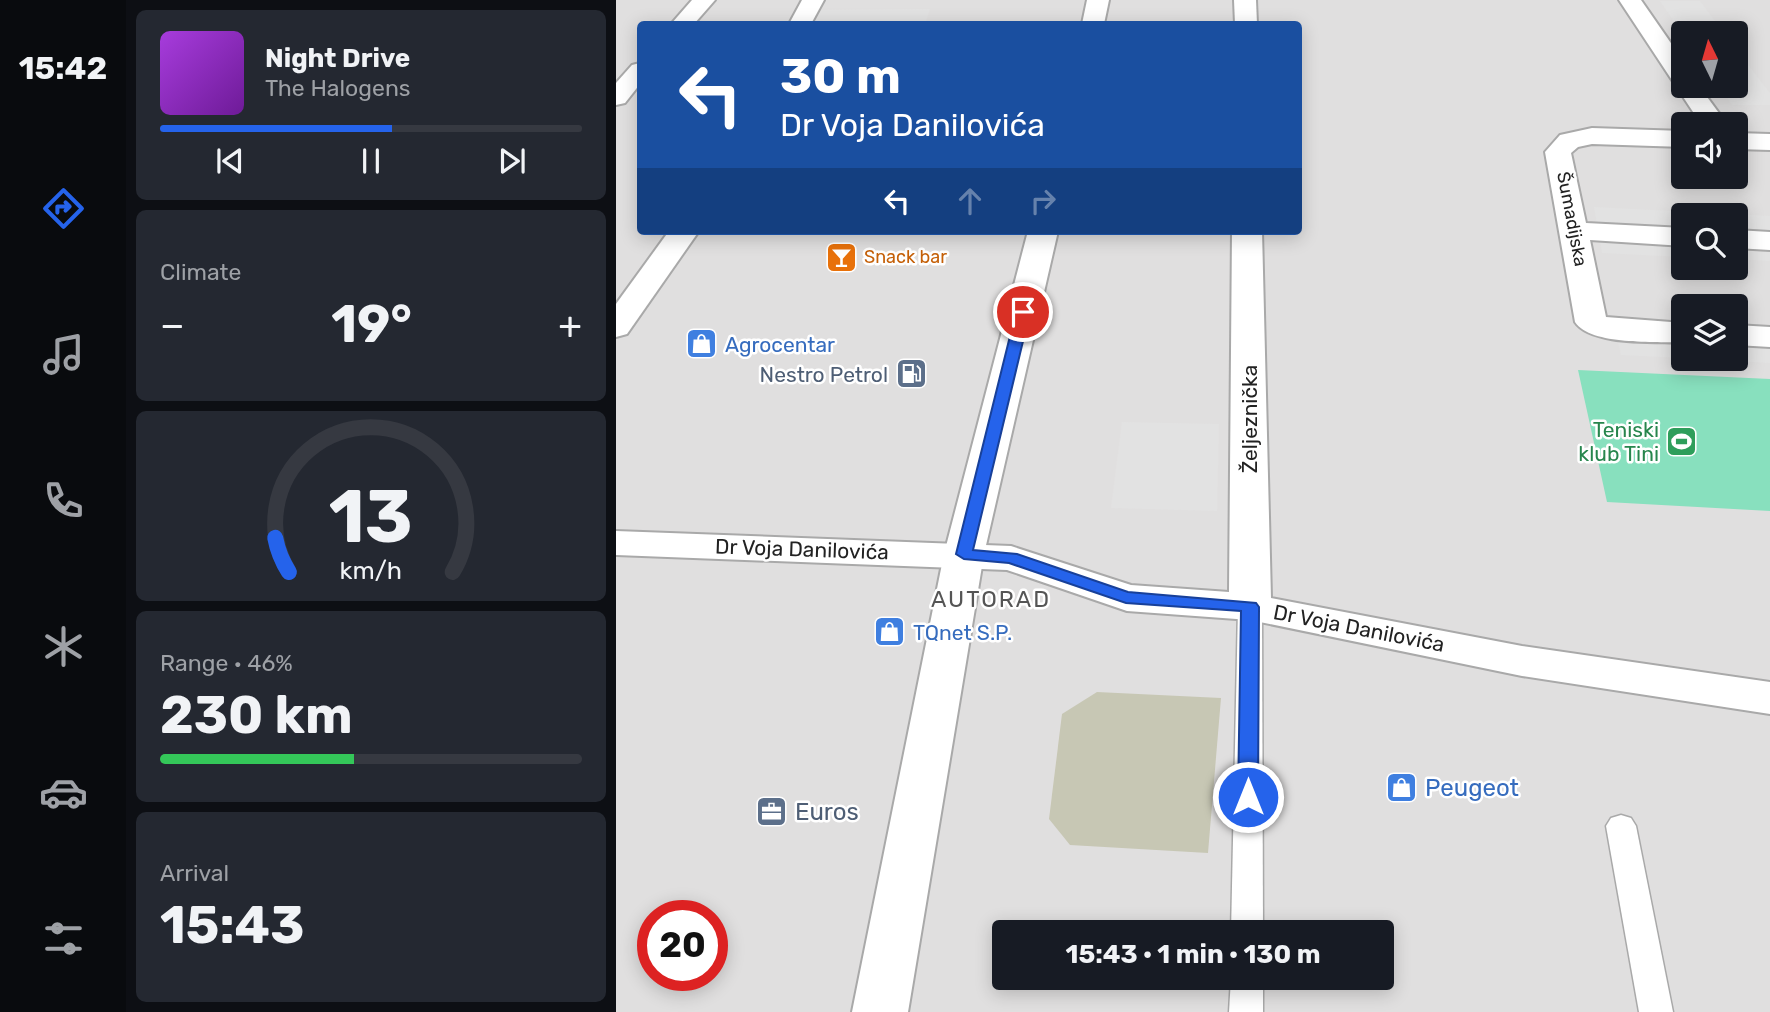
<!DOCTYPE html>
<meta charset="utf-8">
<style>
:root{--surface:#171b24;--page:#242831;--text:#f1f3f6;--muted:#9ea1a6;--line:#363941;--accent:#2563eb}
body{margin:0;font-family:Rubik,sans-serif;background:var(--page);color:var(--text);height:100vh;display:flex;flex-direction:column;font-size:26px;white-space:nowrap}
*{box-sizing:border-box;margin:0}
p{font-size:23px;color:var(--muted)}
.icon{flex:none;width:38px;height:38px;fill:none;stroke:currentColor;stroke-width:2;stroke-linecap:round;stroke-linejoin:round}
.map{position:relative;flex:1;overflow:hidden}
.panel{display:flex;flex-direction:column;gap:10px;padding:10px;background:#0d0f14;width:490px}
.panel>*{flex:none}
.guide{position:absolute;left:21px;top:21px;width:665px;height:214px;border-radius:7px;box-shadow:0 4px 18px #0003;background:#1a4fa0;color:#fff;overflow:hidden}
.needle{width:46px;rotate:355deg}
.buttons{position:absolute;left:1055px;top:21px;display:grid;gap:14px}
.buttons a{display:grid;place-items:center;width:77px;height:77px;border-radius:7px;background:var(--surface);box-shadow:0 4px 18px #0003;font-size:35px}
.speed{position:absolute;left:21px;top:900px;display:flex;gap:14px;font-size:35px;font-weight:700;text-align:center}
.speed>*{display:grid;place-content:center;width:91px;height:91px;border-radius:50%;background:var(--surface);box-shadow:0 4px 18px #0003;line-height:1}
.speed .limit{border:10px solid #d22;background:#fff;color:#111}
.pin{position:absolute;display:grid;place-items:center;width:60px;height:60px;color:#fff;margin:-30px;border:4px solid #fff;border-radius:50%;box-shadow:0 2px 7px #0007}
.me{position:absolute;width:77px;margin:-38px;rotate:0deg;stroke-linejoin:round;filter:drop-shadow(0 0 5px #0008)}
.turn{display:flex;align-items:center;gap:24px;height:147px;padding:0 28px;font-size:32px}
.turn .icon{width:91px;height:91px;stroke-width:2.5}
.turn b{display:block;font-size:49px;line-height:60px}
.lanes{display:flex;align-items:center;height:66px;padding:0 28px;background:#0003;justify-content:center;gap:35px;direction:ltr}
.lanes .off{opacity:.35}
.big{font-size:52px;font-weight:700;line-height:1.1}
.panel .tile{flex:1;display:flex;flex-direction:column;justify-content:center;gap:10px;min-width:0;padding:0 24px;border-radius:10px;background:var(--page)}
.panel .dial{align-items:center;gap:0}
.dial svg{height:182px;overflow:visible;fill:none;stroke:var(--line);stroke-width:7;stroke-linecap:round;text-anchor:middle}
.dial text{fill:var(--text);stroke:none}
.song{display:flex;align-items:center;gap:21px}
.cover{width:84px;height:84px;border-radius:10px;background:linear-gradient(135deg,hsl(280 70% 55%),hsl(280 70% 35%))}
.played{height:7px;border-radius:4px;background:linear-gradient(90deg,var(--accent) 55%,var(--line) 55%)}
.keys{display:flex;justify-content:space-around;direction:ltr}
.heat{display:flex;justify-content:space-between;align-items:center;font-size:38px;direction:ltr}
.charge{height:10px;border-radius:5px;background:linear-gradient(90deg,#34c759 46%,var(--line) 0)}
.trip{position:absolute;left:376px;top:920px;width:402px;height:70px;border-radius:7px;background:var(--surface);box-shadow:0 4px 18px #0003;font-weight:700;line-height:70px;text-align:center}
main{display:flex;flex:1;min-height:0}
.tab-bar{display:flex;flex-direction:column;width:126px;justify-content:space-around;align-items:center;background:#090b0e;color:var(--muted)}
.tab-bar .icon{width:49px;height:49px}
.tab-bar .active{color:var(--accent)}
.tab-bar b{font-size:32px;color:var(--text)}
.map>svg:first-child{display:block}
.residential{fill:#e0dfdf;fill-rule:evenodd}
.construction{fill:#c7c7b4}
.pitch{fill:#88e0be}
.parking{fill:#e2e2e2}
.lines{fill:none;stroke-linecap:round;stroke-linejoin:round}
.service-casing{stroke:#a9a9a9;stroke-width:3}
.minor-casing{stroke:#a9a9a9;stroke-width:4}
.tertiary-casing{stroke:#a9a9a9;stroke-width:4}
.service{fill:#fff;fill-rule:evenodd}
.minor{fill:#fff;fill-rule:evenodd}
.tertiary{fill:#fff;fill-rule:evenodd}
.route{fill:#2563eb;stroke:#184099;stroke-width:2}
.labels{text-anchor:middle;dominant-baseline:central;stroke-width:5;stroke-linejoin:round;paint-order:stroke}
.far-street-label{font-size:18px;fill:#222;stroke:#fff}
.far-food-label{font-size:18px;fill:#c56008;stroke:#fff;text-anchor:start}
.shop-label{font-size:21px;fill:#366cbe;stroke:#fff;text-anchor:start}
.service-label{font-size:21px;fill:#4e5e75;stroke:#fff;text-anchor:end}
.street-label{font-size:21px;fill:#222;stroke:#fff}
.leisure-label{font-size:21px;fill:#27864d;stroke:#fff;text-anchor:end}
.neighbourhood-label{font-size:23px;letter-spacing:2px;fill:#555;stroke:#fff}
.near-shop-label{font-size:24px;fill:#366cbe;stroke:#fff;text-anchor:start}
.near-service-label{font-size:24px;fill:#4e5e75;stroke:#fff;text-anchor:start}
</style>
<main>
<nav class="tab-bar">
<b>15:42</b>
<svg class="icon active" aria-label="directions" viewBox="0 0 24 24"><path d="M12 3l9 9-9 9-9-9zM9 14v-3h6M13 9l2 2-2 2"/></svg>
<svg class="icon" aria-label="music" viewBox="0 0 24 24"><path d="M9 18V5l10-2v13"/><circle cx="6" cy="18" r="3"/><circle cx="16" cy="16" r="3"/></svg>
<svg class="icon" aria-label="phone" viewBox="0 0 24 24"><path d="M5 4h4l2 5-3 2q2 4 5 5l2-3 5 2v4C11 20 4 13 5 4z"/></svg>
<svg class="icon" aria-label="climate" viewBox="0 0 24 24"><path d="M12 3v18M4 7l16 10M4 17L20 7"/></svg>
<svg class="icon" aria-label="car" viewBox="0 0 24 24"><path d="M5 17H2v-5l4-1 3-4h7l3 4 3 1v5h-3M9 17h6M6 11h13"/><circle cx="7" cy="17" r="2"/><circle cx="17" cy="17" r="2"/></svg>
<svg class="icon" aria-label="filters" viewBox="0 0 24 24"><path d="M4 7h16M4 17h16"/><circle cx="9" cy="7" r="2"/><circle cx="15" cy="17" r="2"/></svg>
</nav>
<section class="panel">
<div class="tile">
<div class="song"><i class="cover"></i><div><b>Night Drive</b><p>The Halogens</p></div></div>
<div class="played"></div>
<div class="keys"><svg class="icon" aria-label="previous" viewBox="0 0 24 24"><path d="M18 5L8 12l10 7zM5 5v14"/></svg><svg class="icon" aria-label="pause" viewBox="0 0 24 24"><path d="M8 5v14M16 5v14"/></svg><svg class="icon" aria-label="next" viewBox="0 0 24 24"><path d="M6 5l10 7-10 7zM19 5v14"/></svg></div>
</div>
<div class="tile"><p>Climate</p>
<div class="heat"><a>−</a><b class="big">19°</b><a>+</a></div>
</div>
<div class="tile dial"><svg viewBox="0 0 100 80">
<path d="M14 69A42 42 0 1 1 86 69"/>
<path d="M14 69A42 42 0 0 1 8 54" stroke="#2563eb"/>
<text x="50" y="56" font-size="32" font-weight="700">13</text>
<text x="50" y="72" font-size="11">km/h</text>
</svg></div>
<div class="tile"><p>Range · 46%</p><b class="big">230 km</b><div class="charge"></div></div>
<div class="tile"><p>Arrival</p><b class="big">15:43</b></div>
</section>
<div class="map">
<svg width="1154" height="1012" viewBox="0 0 1154 1012">
<rect width="100%" height="100%" fill="#f2efe9"/>
<path class="residential" d="M0,0H1154V1012H0ZM24,24H682V231H24ZM1068,33H1120V86H1068ZM1068,124H1120V177H1068ZM1068,215H1120V268H1068ZM1068,306H1120V359H1068ZM37,915H96V975H37ZM388,933H766V978H388Z"/>
<polygon class="construction" points="481,692 605,698 592,853 454,845 433,819 446,714"/>
<polygon class="pitch" points="962,370 1154,379 1154,511 991,502"/>
<g class="parking">
<polygon points="1044,1 1084,1 1108,33 1067,35"/>
<polygon points="314,9 309,24 195,24 202,10"/>
<polygon points="1120,49 1154,93 1154,105 1116,105 1103,86 1120,86"/>
<polygon points="978,207 1154,216 1154,261 1120,259 1120,215 1068,215 1067,257 986,253"/>
<polygon points="999,329 1067,333 1067,358 1005,355"/>
<polygon points="1120,335 1154,337 1154,363 1079,359 1120,359"/>
<polygon points="506,422 603,424 601,511 495,508"/>
</g>
<g class="lines">
<defs>
<g id="service">
<polygon points="634,599 643,601 646,607 647,933 615,933 622,607 625,601"/>
<polygon points="1005,815 1015,818 1020,826 1057,1012 1023,1012 990,826 995,818"/>
<polygon points="615,978 647,978 647,1012 613,1012"/>
</g>
<g id="minor">
<polygon points="76,0 99,0 78,24 55,24"/>
<polygon points="186,0 208,0 195,24 173,24"/>
<polygon points="618,0 640,0 641,24 619,24"/>
<polygon points="1003,0 1025,0 1068,62 1068,86 1083,86 1111,124 1085,124"/>
<polygon points="24,63 24,84 9,103 0,105 0,83 16,65"/>
<path d="M976,128L1068,131V147L976,144L962,147L955,153L970,223L1068,228V246L974,240L990,317L1068,323V343C1040,341 975,346 959,322L929,152L944,135Z"/>
<polygon points="1120,133 1154,134 1154,150 1120,149"/>
<polygon points="1120,230 1154,232 1154,250 1120,248"/>
<polygon points="53,231 83,231 11,334 0,337 0,304"/>
<polygon points="616,231 646,231 655,598 906,646 1154,682 1154,714 906,676 634,620 511,611 391,570 0,555 0,531 395,546 515,585 613,592"/>
<polygon points="1120,325 1154,327 1154,347 1120,345"/>
</g>
<g id="tertiary">
<polygon points="471,0 493,0 488,24 466,24"/>
<polygon points="412,231 442,231 368,554 292,1012 236,1012 328,554"/>
</g>
</defs>
<use href="#service" class="service-casing"/>
<use href="#minor" class="minor-casing"/>
<use href="#tertiary" class="tertiary-casing"/>
<use href="#service" class="service"/>
<use href="#minor" class="minor"/>
<use href="#tertiary" class="tertiary"/>
</g>
<polygon class="route" points="407,308 414,312 357,550 401,554 512,592 640,603 643,607 642,797 639,802 632,804 625,802 622,797 625,611 510,603 393,563 348,559 340,554 400,312"/>
<defs>
<symbol id="bar-square" viewBox="-11 -11 22 22"><rect x="-9" y="-9" width="18" height="18" rx="4" fill="#e8710a" stroke="#fff"/><path d="M-6-5H6L.8 .8V4.5H3.5V6h-7V4.5H-.8V.8Z" fill="#fff"/></symbol>
<symbol id="shop-square" viewBox="-11 -11 22 22"><rect x="-9" y="-9" width="18" height="18" rx="4" fill="#3f7fe0" stroke="#fff"/><path d="M-5-2.5h2.3a2.7 3.5 0 0 1 5.4 0H5L5.5 6h-11ZM-1.5-2.5h3a1.5 2.3 0 0 0-3 0Z" fill="#fff"/></symbol>
<symbol id="fuel-square" viewBox="-11 -11 22 22"><rect x="-9" y="-9" width="18" height="18" rx="4" fill="#5c6f8a" stroke="#fff"/><path d="M-5.5-6h7V0h2V4h1.3V-2.5L3-4.5l.8-.8L6-3V5H2.5V1h-1V6h-7ZM-4.2-4.7v3.2H.2V-4.7Z" fill="#fff"/></symbol>
<symbol id="stadium-square" viewBox="-11 -11 22 22"><rect x="-9" y="-9" width="18" height="18" rx="4" fill="#2e9e5b" stroke="#fff"/><path d="M0-5a6.5 5 0 1 0 0 10a6.5 5 0 1 0 0-10ZM-3.5-1.8h7v3.6h-7Z" fill="#fff"/></symbol>
<symbol id="office-square" viewBox="-11 -11 22 22"><rect x="-9" y="-9" width="18" height="18" rx="4" fill="#5c6f8a" stroke="#fff"/><path d="M-6-3h4V-5.5h4V-3h4V5H-6ZM-1-4.5V-3h2v-1.5ZM-6 0V1H6V0Z" fill="#fff"/></symbol>
</defs>
<g fill-rule="evenodd">
<use href="#bar-square" x="208" y="240" width="35" height="35"/>
<use href="#shop-square" x="68" y="326" width="35" height="35"/>
<use href="#fuel-square" x="278" y="356" width="35" height="35"/>
<use href="#stadium-square" x="1048" y="424" width="35" height="35"/>
<use href="#shop-square" x="256" y="614" width="35" height="35"/>
<use href="#shop-square" x="768" y="770" width="35" height="35"/>
<use href="#office-square" x="138" y="794" width="35" height="35"/>
</g>
<g class="labels">
<g class="far-street-label">
<text transform="translate(956 219) rotate(79)">Šumadijska</text>
</g>
<g class="far-food-label">
<text x="248" y="257">Snack bar</text>
</g>
<g class="shop-label">
<text x="109" y="344">Agrocentar</text>
<text x="297" y="632">TQnet S.P.</text>
</g>
<g class="service-label">
<text x="272" y="374">Nestro Petrol</text>
</g>
<g class="street-label">
<text transform="translate(633 419) rotate(-90)">Željeznička</text>
<text transform="translate(186 549) rotate(2)">Dr Voja Danilovića</text>
<text transform="translate(743 628) rotate(11)">Dr Voja Danilovića</text>
</g>
<g class="leisure-label">
<text x="1043" y="429">Teniski<tspan x="1043" dy="24">klub Tini</tspan></text>
</g>
<g class="neighbourhood-label">
<text x="375" y="599">AUTORAD</text>
</g>
<g class="near-shop-label">
<text x="809" y="788">Peugeot</text>
</g>
<g class="near-service-label">
<text x="179" y="812">Euros</text>
</g>
</g>
</svg>
<div class="buttons">
<a><svg class="needle" viewBox="-14 -14 28 28"><path d="M0-13l5 13h-10z" fill="#e53935"/><path d="M0 13l5-13h-10z" fill="#9ea1a6"/></svg></a>
<a><svg class="icon" aria-label="sound" viewBox="0 0 24 24"><path d="M4 9h4l5-4v14l-5-4H4zM17 9q2 3 0 6"/></svg></a>
<a><svg class="icon" aria-label="search" viewBox="0 0 24 24"><circle cx="10" cy="10" r="6"/><path d="M15 15l6 6"/></svg></a>
<a><svg class="icon" aria-label="layers" viewBox="0 0 24 24"><path d="M12 4l9 5-9 5-9-5zM3 14l9 5 9-5"/></svg></a>
</div>
<div class="speed"><div class="limit">20</div></div>
<div class="pin" style="left:407px;top:312px;background:#d93025"><svg class="icon" aria-label="arrive" viewBox="0 0 24 24"><path d="M6 21V4h12l-3 4 3 4H6"/></svg></div>
<svg class="me" style="left:632px;top:797px" viewBox="-20 -20 40 40"><circle r="17" fill="#2563eb" stroke="#fff" stroke-width="3"/><path d="M0-11L8 9 0 5-8 9z" fill="#fff"/></svg>
<div class="trip">15:43 · 1 min · 130 m</div>
<div class="guide">
<div class="turn"><svg class="icon" aria-label="left" viewBox="0 0 24 24"><path d="M17 20v-9H6M10 6l-5 5 5 5"/></svg><div><b>30 m</b>Dr Voja Danilovića</div></div>
<div class="lanes"><svg class="icon" aria-label="left" viewBox="0 0 24 24"><path d="M17 20v-9H6M10 6l-5 5 5 5"/></svg><svg class="icon off" aria-label="ahead" viewBox="0 0 24 24"><path d="M12 20V5M6 11l6-6 6 6"/></svg><svg class="icon off" aria-label="right" viewBox="0 0 24 24"><path d="M7 20v-9h11M14 6l5 5-5 5"/></svg></div>
</div>
</div>
</main>
